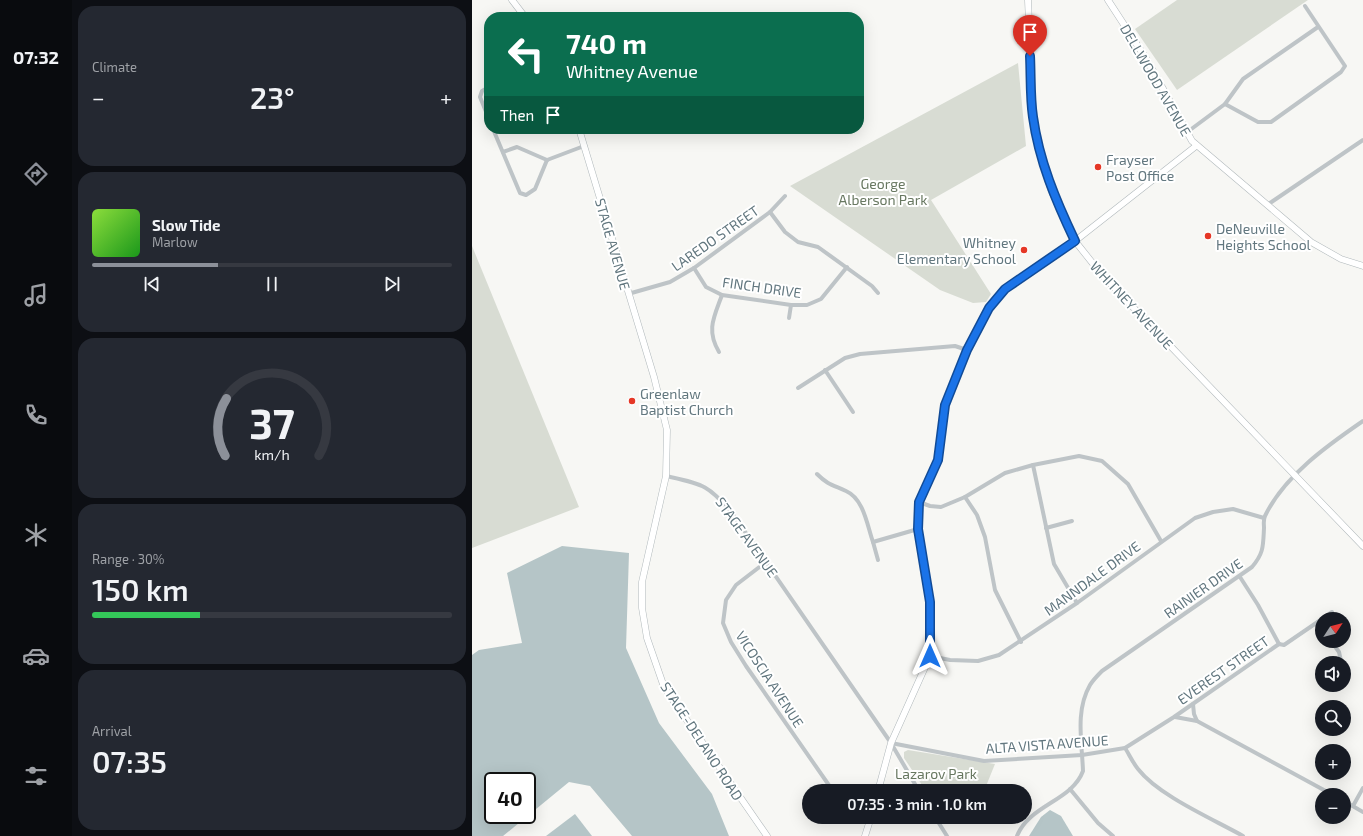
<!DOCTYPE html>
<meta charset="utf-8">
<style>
:root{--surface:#171b24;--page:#242831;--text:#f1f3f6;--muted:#9ea1a6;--line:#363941;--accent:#8c9099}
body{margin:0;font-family:"Exo 2",sans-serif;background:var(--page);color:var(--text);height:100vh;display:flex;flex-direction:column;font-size:15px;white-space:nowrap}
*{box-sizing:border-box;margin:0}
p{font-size:13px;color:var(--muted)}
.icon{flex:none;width:22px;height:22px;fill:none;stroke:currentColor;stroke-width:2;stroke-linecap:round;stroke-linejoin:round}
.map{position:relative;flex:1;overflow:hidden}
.details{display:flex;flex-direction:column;gap:6px;padding:6px;background:#0d0f14;width:400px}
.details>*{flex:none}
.guide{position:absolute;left:12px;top:12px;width:380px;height:122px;border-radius:16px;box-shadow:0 4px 16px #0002;background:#0b6e4f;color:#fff;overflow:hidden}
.needle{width:26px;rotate:54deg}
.tools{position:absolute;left:843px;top:612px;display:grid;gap:8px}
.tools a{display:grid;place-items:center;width:36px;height:36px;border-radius:50%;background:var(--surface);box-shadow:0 4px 16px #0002;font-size:20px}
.speed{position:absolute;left:12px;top:772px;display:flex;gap:8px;font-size:20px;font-weight:700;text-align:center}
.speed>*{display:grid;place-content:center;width:52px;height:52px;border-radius:50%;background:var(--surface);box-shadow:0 4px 16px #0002;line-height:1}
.speed .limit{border:2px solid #111;border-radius:6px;background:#fff;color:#111}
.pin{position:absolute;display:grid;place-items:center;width:34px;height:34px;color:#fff;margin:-41px -17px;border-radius:50% 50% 50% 0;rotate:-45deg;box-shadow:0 0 4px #0007}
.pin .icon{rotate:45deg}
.me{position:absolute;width:44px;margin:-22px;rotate:0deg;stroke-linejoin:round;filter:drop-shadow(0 0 3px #0008)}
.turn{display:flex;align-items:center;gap:14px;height:84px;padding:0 16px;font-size:18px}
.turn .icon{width:52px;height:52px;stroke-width:2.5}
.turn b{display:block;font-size:28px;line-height:34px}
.then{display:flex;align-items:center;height:38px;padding:0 16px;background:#0003;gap:8px;font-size:15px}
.big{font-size:30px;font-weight:600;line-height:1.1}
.details .tile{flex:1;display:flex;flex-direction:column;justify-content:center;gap:6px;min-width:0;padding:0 14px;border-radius:16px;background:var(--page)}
.details .dial{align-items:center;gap:0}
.dial svg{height:104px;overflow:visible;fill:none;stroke:var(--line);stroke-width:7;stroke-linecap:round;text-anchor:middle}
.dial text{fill:var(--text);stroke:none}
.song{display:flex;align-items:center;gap:12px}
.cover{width:48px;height:48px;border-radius:6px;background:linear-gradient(135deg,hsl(90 70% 55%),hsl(120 70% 35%))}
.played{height:4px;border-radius:2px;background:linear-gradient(90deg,var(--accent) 35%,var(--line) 35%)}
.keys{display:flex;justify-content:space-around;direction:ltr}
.heat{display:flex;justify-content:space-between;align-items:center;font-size:22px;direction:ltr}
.charge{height:6px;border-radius:3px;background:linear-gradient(90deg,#34c759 30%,var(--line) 0)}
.trip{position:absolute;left:330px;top:784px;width:230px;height:40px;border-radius:20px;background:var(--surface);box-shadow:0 4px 16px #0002;font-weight:600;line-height:40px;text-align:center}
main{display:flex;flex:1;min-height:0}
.tab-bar{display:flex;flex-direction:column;width:72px;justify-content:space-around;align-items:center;background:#090b0e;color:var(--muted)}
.tab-bar .icon{width:28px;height:28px}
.tab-bar .current{color:var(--accent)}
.tab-bar b{font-size:18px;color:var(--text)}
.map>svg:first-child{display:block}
.green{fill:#d8dcd3}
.water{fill:#b5c5c7;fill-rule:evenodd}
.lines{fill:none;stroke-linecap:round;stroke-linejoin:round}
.secondary-casing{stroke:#b0b8bb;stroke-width:7}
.street{stroke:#bec4c7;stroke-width:4}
.secondary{stroke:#fff;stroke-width:6}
.route-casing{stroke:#114b97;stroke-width:10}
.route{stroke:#1a73e8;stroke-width:7}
.poi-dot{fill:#e53726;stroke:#fff;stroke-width:1.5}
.labels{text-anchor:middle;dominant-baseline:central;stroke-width:4;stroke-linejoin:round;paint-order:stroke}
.street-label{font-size:14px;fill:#62777f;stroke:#fff}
.poi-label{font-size:14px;fill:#62777f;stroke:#fff;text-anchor:start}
.park-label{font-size:14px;fill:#687861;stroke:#fff}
</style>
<main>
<nav class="tab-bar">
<b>07:32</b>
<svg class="icon current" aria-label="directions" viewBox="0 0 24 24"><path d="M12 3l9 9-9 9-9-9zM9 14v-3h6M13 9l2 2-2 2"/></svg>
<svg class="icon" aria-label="music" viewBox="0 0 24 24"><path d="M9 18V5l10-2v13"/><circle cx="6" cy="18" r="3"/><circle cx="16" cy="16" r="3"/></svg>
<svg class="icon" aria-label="phone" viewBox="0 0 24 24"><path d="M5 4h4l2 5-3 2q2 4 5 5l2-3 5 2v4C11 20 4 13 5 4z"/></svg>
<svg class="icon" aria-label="climate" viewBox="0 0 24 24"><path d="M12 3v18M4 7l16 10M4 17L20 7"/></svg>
<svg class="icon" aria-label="car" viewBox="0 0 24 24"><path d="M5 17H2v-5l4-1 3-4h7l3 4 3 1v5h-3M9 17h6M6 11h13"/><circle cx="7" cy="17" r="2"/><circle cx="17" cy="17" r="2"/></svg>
<svg class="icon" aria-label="filters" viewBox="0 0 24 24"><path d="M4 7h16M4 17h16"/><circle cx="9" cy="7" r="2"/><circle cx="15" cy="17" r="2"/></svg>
</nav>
<section class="details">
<div class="tile"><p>Climate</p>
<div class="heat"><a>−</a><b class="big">23°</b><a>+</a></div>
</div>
<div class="tile">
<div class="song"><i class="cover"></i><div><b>Slow Tide</b><p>Marlow</p></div></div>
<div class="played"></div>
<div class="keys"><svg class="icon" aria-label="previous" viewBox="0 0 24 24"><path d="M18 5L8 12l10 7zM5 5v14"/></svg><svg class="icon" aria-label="pause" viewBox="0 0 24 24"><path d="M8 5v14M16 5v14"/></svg><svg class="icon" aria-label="next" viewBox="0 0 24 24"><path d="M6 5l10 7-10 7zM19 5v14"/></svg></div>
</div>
<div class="tile dial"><svg viewBox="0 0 100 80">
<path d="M14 69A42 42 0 1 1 86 69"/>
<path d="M14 69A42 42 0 0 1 15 25" stroke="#8c9099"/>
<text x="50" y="56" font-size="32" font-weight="700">37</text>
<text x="50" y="72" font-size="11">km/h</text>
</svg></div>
<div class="tile"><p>Range · 30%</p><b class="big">150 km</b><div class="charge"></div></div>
<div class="tile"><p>Arrival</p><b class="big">07:35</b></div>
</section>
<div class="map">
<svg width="891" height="836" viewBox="0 0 891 836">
<rect width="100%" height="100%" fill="#f7f7f4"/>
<g class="green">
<polygon points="705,0 836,0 705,90 663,29"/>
<polygon points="546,63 554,146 459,200 519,294 514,302 501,303 468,290 318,186"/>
<polygon points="0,246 107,507 0,548"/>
<polygon points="436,750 523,764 512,791 454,791 432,758 432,752"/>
</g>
<g class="water">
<path d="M90,546L157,553L154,648L187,723L240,794L257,836H160L118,786L97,782L31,836H0V655L7,650L50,643L35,573ZM21,781H55V815H21Z"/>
<polygon points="578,810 589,816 601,836 557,836 569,817"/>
<polygon points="103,814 120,836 74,836"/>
</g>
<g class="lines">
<defs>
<g id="secondary">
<polyline points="40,0 53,17"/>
<polyline points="556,0 561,116 566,147 579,190 603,241 630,275 891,546"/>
<polyline points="636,0 675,60 720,141 839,242 869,259 891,266"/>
<polyline points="107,129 182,377 195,430 194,476 170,582 170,608 175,638 192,687 295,836"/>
<polyline points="406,791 419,743 458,656 458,603 446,529 447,502 466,460 473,405 495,350 517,308 533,289 603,241 724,146"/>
<polyline points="393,836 399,817"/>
</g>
</defs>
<use href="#secondary" class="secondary-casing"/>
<g class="street">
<polyline points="17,87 10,91 8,97 17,119"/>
<polyline points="753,104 786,122 799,122 869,72 873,66 833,6"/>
<polyline points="21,129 48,193 54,195 63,189 75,160"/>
<polyline points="714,133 753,104 771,79 846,27"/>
<polyline points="31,152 45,147 75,160"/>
<polyline points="75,160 112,146"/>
<polyline points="795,205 891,140"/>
<polyline points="298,212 313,232 326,242 346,247 400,286 406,293"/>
<polyline points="222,268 234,287 250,295 319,305 335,305 349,299 375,267"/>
<polyline points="156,294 198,282 222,268 298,212 313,196"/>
<polyline points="317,318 319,305"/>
<path d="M247,352C234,330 242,317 250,295"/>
<polyline points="353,370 381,412"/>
<polyline points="326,388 373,358 388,354 483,346 495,350"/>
<polyline points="561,465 582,564 605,603"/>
<path d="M345,474C356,485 361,485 374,491C392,499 395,525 401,542L446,529"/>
<path d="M194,476C230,484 236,484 260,513L419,743L447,791"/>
<polyline points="493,497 505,515 513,537 523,590 549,642"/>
<polyline points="447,502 458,506 469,507 493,497 533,473 561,465 607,456 630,461 656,484 689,541"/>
<polyline points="574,528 600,521"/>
<polyline points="401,542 406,560"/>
<polyline points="294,562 264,585 254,600 251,623 259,642 274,666 361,791"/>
<polyline points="768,577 786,605 807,644"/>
<polyline points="850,619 860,612"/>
<polyline points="846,622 850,628"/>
<polyline points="859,641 867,652 869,661"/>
<polyline points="807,644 812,645 850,619"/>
<polyline points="458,656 478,660 506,661 527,655 605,603 723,518 741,512 761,509 792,518"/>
<polyline points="721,704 722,714 725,721"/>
<polyline points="703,717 725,721 861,795"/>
<polyline points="419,743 512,761 610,755 653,748 702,717 807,644"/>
<path d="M653,748C657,754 661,763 666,769C687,796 741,819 771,836"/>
<polyline points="598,789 626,823 641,836"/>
<polyline points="872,801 891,812"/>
<polyline points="881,806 891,788"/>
<polyline points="463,817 475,836"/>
<path d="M545,836C557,805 600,801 611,771C610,742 603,711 618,685C621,680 626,675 630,671L780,567C792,553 791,546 792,528C792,524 791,520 793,516C812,476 856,445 891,421"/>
</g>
<use href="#secondary" class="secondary"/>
</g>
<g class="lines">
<defs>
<path id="route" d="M458,656V602L446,529L447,502L466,460L473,405L495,350L517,308L533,289L603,241C584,201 567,161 561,117C558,97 559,76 558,56"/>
</defs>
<use href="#route" class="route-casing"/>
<use href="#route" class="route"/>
</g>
<g class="poi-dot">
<circle cx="626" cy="167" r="4"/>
<circle cx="736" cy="236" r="4"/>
<circle cx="552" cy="250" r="4"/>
<circle cx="160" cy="401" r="4"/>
</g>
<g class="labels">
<g class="street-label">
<text transform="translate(684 80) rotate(60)">DELLWOOD AVENUE</text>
<text transform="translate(243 238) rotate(-35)">LAREDO STREET</text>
<text transform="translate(141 244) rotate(74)">STAGE AVENUE</text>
<text transform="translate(290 287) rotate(8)">FINCH DRIVE</text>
<text transform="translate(660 305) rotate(47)">WHITNEY AVENUE</text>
<text transform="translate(275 537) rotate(54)">STAGE AVENUE</text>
<text transform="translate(620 578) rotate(-36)">MANNDALE DRIVE</text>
<text transform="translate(731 588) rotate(-35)">RAINIER DRIVE</text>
<text transform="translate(751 670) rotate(-35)">EVEREST STREET</text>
<text transform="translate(298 679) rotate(57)">VICOSCIA AVENUE</text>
<text transform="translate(230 741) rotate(57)">STAGE-DELANO ROAD</text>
<text transform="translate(575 744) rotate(-4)">ALTA VISTA AVENUE</text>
</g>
<g class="poi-label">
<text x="634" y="159">Frayser<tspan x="634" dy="16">Post Office</tspan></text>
<text x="744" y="228">DeNeuville<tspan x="744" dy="16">Heights School</tspan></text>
<text x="544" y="242" text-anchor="end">Whitney<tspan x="544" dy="16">Elementary School</tspan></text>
<text x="168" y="393">Greenlaw<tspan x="168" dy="16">Baptist Church</tspan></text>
</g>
<g class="park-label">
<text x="411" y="183">George<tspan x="411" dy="16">Alberson Park</tspan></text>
<text x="464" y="773">Lazarov Park</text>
</g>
</g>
</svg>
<div class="tools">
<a><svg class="needle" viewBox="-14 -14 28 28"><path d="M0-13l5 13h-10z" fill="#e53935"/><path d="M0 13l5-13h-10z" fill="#9ea1a6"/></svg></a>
<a><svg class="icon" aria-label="sound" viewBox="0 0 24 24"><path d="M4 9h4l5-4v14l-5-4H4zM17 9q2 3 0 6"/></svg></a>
<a><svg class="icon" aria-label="search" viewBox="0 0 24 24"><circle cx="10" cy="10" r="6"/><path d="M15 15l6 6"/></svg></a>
<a>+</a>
<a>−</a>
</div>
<div class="speed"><div class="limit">40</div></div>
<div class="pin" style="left:558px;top:56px;background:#d93025"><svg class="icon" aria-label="arrive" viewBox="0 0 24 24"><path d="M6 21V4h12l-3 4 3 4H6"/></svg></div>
<svg class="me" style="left:458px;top:656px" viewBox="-20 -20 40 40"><path d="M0-17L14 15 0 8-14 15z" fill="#1a73e8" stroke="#fff" stroke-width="4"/></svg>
<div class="trip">07:35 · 3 min · 1.0 km</div>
<div class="guide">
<div class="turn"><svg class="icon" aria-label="left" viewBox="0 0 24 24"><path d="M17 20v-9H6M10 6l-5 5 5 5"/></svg><div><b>740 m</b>Whitney Avenue</div></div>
<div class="then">Then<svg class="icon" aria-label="arrive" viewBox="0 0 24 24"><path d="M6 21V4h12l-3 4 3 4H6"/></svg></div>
</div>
</div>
</main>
